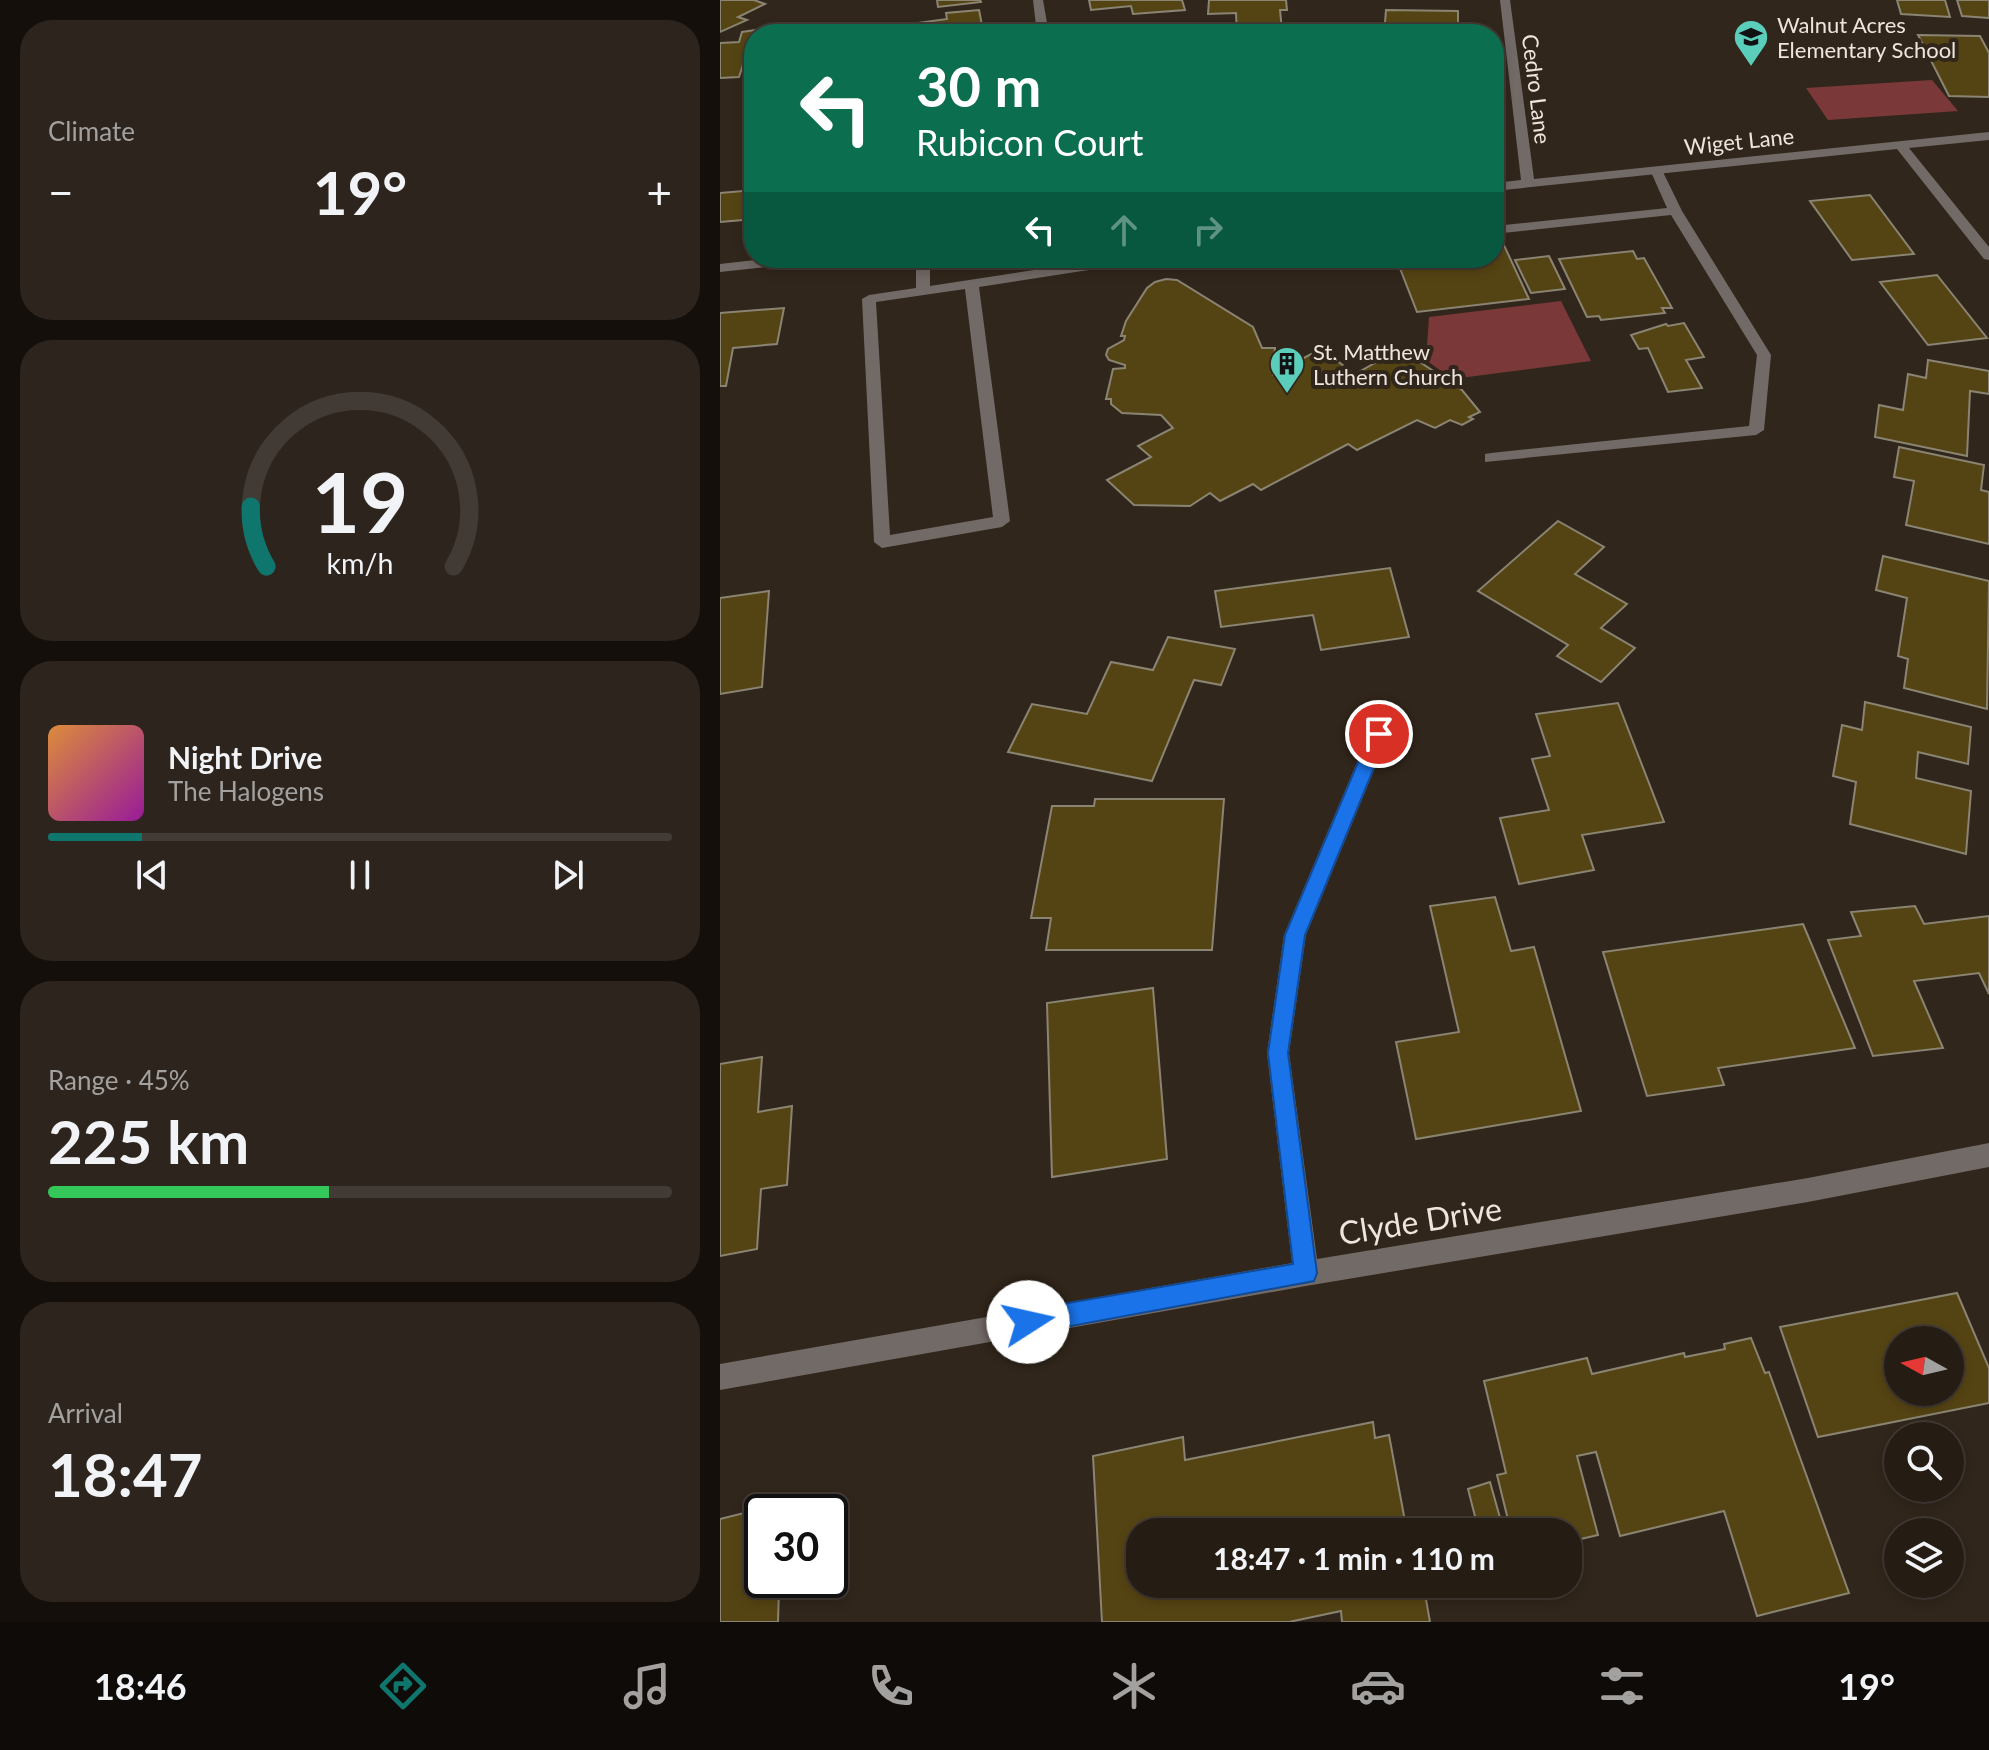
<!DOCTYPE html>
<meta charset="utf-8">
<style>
:root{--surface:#251c14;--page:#2d251d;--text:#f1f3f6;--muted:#a3a1a0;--line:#423a34;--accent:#0f766e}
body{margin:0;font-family:Lato,sans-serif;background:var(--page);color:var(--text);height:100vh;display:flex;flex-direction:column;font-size:30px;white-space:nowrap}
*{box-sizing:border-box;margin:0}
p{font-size:26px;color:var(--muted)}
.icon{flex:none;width:44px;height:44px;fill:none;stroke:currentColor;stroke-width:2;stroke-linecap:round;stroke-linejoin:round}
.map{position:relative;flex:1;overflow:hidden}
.details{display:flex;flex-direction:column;gap:20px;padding:20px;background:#140f0b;width:720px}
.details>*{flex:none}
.guide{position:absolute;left:24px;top:24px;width:760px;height:244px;border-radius:32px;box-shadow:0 4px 12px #0003,0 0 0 2px var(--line);background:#0b6e4f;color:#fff;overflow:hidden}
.needle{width:52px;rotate:278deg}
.controls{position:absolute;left:1164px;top:1326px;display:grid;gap:16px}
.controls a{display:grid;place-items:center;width:80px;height:80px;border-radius:50%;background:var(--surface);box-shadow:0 4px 12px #0003,0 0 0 2px var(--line);font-size:40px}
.speed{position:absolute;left:24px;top:1494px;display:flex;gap:16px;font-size:40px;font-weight:700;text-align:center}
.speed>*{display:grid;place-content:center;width:104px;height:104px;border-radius:50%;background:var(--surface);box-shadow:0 4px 12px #0003,0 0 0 2px var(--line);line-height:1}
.speed .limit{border:4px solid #111;border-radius:12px;background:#fff;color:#111}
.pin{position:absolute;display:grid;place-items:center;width:68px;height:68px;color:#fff;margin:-34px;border:4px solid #fff;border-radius:50%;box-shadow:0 2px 8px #0007}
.me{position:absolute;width:88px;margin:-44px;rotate:80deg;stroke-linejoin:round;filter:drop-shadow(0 0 6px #0008)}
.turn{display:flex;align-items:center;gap:28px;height:168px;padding:0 40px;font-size:36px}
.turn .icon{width:104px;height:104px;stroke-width:2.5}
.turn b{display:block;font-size:56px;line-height:68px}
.lanes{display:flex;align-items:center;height:76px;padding:0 40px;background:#0003;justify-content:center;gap:40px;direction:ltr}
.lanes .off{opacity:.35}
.big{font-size:60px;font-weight:700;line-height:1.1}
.details .widget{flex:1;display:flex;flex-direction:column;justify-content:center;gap:12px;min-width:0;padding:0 28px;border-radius:32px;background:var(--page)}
.details .dial{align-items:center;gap:0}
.dial svg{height:208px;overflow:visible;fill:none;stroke:var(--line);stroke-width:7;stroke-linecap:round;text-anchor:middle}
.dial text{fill:var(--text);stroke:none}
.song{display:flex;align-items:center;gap:24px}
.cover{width:96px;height:96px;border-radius:12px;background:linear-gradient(135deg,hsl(30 70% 55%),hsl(300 70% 35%))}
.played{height:8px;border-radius:4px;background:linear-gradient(90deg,var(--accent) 15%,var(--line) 15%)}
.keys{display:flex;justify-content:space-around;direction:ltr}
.heat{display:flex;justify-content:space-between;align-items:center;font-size:44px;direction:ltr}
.charge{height:12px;border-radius:6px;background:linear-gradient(90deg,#34c759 45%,var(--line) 0)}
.trip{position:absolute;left:406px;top:1518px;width:456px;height:80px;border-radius:32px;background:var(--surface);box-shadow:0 4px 12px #0003,0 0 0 2px var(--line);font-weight:700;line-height:80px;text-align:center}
.tabs{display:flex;height:128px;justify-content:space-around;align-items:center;background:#0f0b08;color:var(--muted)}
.tabs .icon{width:56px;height:56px}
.tabs .active{color:var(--accent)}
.tabs b{font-size:36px;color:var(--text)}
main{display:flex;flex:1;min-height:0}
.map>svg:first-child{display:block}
.green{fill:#7a3938}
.building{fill:#554413;stroke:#8a8473;stroke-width:2;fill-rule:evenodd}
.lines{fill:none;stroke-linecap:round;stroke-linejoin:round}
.lane{fill:#726a66;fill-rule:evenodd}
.street{fill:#726a66;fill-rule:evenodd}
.route{fill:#1a73e8;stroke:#114b97;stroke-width:2}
.labels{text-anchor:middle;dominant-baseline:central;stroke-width:8;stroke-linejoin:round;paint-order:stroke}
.far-poi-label{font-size:22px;fill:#ede5de;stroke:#31261b;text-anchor:start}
.far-street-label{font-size:22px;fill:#ede5de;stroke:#31261b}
.near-street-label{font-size:32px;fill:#ede5de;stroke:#31261b}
</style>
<main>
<section class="details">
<div class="widget"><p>Climate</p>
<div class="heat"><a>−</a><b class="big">19°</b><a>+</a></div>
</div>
<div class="widget dial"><svg viewBox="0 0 100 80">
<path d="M14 69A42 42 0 1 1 86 69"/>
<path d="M14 69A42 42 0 0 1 8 46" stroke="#0f766e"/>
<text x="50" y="56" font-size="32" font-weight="700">19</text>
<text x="50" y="72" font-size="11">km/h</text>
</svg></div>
<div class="widget">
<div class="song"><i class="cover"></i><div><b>Night Drive</b><p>The Halogens</p></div></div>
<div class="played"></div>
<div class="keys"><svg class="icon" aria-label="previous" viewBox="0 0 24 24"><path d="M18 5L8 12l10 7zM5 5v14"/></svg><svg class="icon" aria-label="pause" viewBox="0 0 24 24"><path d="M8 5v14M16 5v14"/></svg><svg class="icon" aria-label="next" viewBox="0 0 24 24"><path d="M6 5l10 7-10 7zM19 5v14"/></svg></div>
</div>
<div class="widget"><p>Range · 45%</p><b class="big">225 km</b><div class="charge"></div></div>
<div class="widget"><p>Arrival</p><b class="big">18:47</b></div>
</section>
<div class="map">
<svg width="1269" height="1622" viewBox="0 0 1269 1622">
<rect width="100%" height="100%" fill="#31261b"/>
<g class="green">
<polygon points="1212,80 1238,111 1108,120 1086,88"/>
<polygon points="841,301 871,361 732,379 706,360 709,317"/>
</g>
<g class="building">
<polygon points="0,0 34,0 45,4 18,17 27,20 0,32"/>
<polygon points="217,0 260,0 261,2 218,7"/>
<polygon points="369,0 462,0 465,10 413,14 411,6 371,10"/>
<polygon points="489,0 566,0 567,10 560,10 562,30 580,30 580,34 517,34 516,13 488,14"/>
<polygon points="1177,0 1225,0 1230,17 1181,14"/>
<polygon points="1237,0 1269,0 1269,18 1242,16"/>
<polygon points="259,10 262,25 240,28 242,34 185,34 183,25 227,19 226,13"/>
<polygon points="666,10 738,11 738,27 711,27 711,34 664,34"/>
<polygon points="56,27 54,34 34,34 34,43 30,43 19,77 0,78 0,43 19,42 22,32"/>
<polygon points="1198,35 1260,36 1269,53 1269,97 1229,96"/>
<polygon points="34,190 34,219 0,222 0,193"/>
<polygon points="1150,195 1194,254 1132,260 1090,201"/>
<polygon points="782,241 809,299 697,312 676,258 774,258 774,242"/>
<polygon points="913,251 917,259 924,258 952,308 942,308 945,313 881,320 879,316 867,317 839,259"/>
<polygon points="829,256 845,289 811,293 795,260"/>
<polygon points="1217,275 1267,338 1208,345 1160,282"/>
<polygon points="446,279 457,280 533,327 542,348 555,348 553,374 601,349 635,374 680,349 742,390 760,412 749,417 753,419 742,425 730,420 715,428 697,420 637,450 628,444 541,490 533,484 500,501 490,493 470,506 414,505 387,480 431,457 418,446 453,428 441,415 402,413 391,404 391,399 386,399 393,369 405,368 405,365 389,360 386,355 388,349 404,340 405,336 401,336 406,321 427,288 435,282"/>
<polygon points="64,308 57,344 13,348 6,386 0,386 0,313"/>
<polygon points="964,323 984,357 966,360 982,388 948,392 928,348 919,349 911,335 946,324 948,326"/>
<polygon points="1208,360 1269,371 1269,394 1250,391 1247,456 1155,437 1159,405 1183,410 1188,374 1206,378"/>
<polygon points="1179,447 1264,465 1261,490 1269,492 1269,544 1186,525 1194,481 1174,477"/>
<polygon points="838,521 884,547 855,574 907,604 881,628 915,648 881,682 837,656 848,645 758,591"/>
<polygon points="1163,556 1269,581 1267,709 1184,688 1188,659 1178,656 1187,598 1156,590"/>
<polygon points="670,568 689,637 601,650 593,615 501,627 495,591"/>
<polygon points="49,591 42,687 0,694 0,598"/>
<polygon points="448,637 515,649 501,685 474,680 432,781 288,752 312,704 367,714 391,662 433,670"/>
<polygon points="1145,702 1251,727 1248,764 1198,752 1196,778 1251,791 1246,854 1130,824 1136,782 1113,776 1122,725 1142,730"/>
<polygon points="898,703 944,822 862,835 874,870 799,884 780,818 829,810 812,759 830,756 816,714"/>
<polygon points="375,799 504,799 492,950 326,950 331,918 311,918 332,806 374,806"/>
<polygon points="775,897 791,951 814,947 861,1111 696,1139 676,1042 739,1032 710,906"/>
<polygon points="1195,906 1204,924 1269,916 1269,994 1259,973 1194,981 1223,1048 1153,1056 1108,940 1141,936 1131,912"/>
<polygon points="1083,924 1135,1048 998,1068 1004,1085 927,1096 883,952"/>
<polygon points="433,988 447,1159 332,1177 327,1003"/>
<polygon points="42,1057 38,1112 72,1106 67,1185 41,1189 37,1249 0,1256 0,1064"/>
<path d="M1237,1293L1269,1368V1403L1098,1437L1060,1327ZM1178,1340H1230V1392H1178Z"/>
<polygon points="1031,1338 1045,1373 1049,1372 1129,1593 1037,1616 1004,1511 900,1536 876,1452 857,1456 878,1535 848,1542 848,1532 791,1532 777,1475 786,1473 764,1381 867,1358 872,1374 964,1353 965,1357 1005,1349 1004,1344"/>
<polygon points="653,1422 655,1438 669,1435 687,1532 420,1532 420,1584 696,1584 697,1590 704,1588 710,1622 622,1622 621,1611 569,1622 382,1622 373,1456 463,1437 465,1460"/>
<polygon points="770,1482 784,1532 759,1532 748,1489"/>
<polygon points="40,1509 37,1595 59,1589 58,1622 0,1622 0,1519"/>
</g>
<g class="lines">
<g class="lane">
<polygon points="932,169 943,172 962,211 1051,355 1044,430 1036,435 765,462 765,454 771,453 1029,426 1037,355 951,215 774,234 774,226 947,208 931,172"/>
<path d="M196,258H210V286L393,258H560L553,262L414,263L259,287L290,521L282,527L162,548L154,542L142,299L149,295L196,288ZM245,289L273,517L170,535L156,302Z"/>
</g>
<g class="street">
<polygon points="313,0 323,0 329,34 317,34"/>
<polygon points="780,0 790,0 814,179 1269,132 1269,140 1189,148 1269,247 1269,260 1264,259 1177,149 774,191 774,183 801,180"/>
<polygon points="54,258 100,258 93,262 0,272 0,264"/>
<polygon points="659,726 666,729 669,734 586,935 569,1053 597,1259 1088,1178 1269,1143 1269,1167 1088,1202 586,1286 0,1390 0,1364 572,1263 547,1053 564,935 649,734 652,729"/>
</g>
</g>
<polygon class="route" points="659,727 668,734 585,935 568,1053 597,1273 594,1281 308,1334 300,1330 297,1322 300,1314 308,1310 573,1264 548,1053 565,935 650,734"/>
<defs>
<symbol id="school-pin" viewBox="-11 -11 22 30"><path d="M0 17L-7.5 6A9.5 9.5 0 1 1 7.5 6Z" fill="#5bcebb" stroke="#31261b"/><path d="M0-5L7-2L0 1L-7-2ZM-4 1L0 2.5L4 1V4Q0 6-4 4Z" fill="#111"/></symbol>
<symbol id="building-pin" viewBox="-11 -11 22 30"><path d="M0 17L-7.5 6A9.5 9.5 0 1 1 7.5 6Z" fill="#5bcebb" stroke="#31261b"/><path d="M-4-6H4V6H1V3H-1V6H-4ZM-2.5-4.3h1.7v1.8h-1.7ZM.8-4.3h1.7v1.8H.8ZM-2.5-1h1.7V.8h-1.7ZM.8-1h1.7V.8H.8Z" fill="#111"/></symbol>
</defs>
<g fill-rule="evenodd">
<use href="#school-pin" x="1011" y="17" width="40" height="54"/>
<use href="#building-pin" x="547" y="344" width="40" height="54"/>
</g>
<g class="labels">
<g class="far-poi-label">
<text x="1057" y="24">Walnut Acres<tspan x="1057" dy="25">Elementary School</tspan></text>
<text x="593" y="351">St. Matthew<tspan x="593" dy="25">Luthern Church</tspan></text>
</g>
<g class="far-street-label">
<text transform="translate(817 89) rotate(83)">Cedro Lane</text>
<text transform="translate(1019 141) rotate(-6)">Wiget Lane</text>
</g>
<g class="near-street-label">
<text transform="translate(700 1220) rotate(-9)">Clyde Drive</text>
</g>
</g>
</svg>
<div class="controls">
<a><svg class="needle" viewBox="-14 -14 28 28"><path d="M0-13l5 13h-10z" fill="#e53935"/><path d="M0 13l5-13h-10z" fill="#a3a1a0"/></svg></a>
<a><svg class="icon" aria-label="search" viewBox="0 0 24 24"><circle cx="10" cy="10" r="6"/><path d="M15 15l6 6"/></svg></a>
<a><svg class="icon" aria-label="layers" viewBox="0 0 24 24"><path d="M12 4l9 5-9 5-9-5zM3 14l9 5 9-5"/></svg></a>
</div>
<div class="speed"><div class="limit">30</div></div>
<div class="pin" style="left:659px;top:734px;background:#d93025"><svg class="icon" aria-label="arrive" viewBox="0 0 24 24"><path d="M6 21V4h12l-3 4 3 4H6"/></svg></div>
<svg class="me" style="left:308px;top:1322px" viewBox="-20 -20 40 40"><circle r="19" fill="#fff"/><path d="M0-13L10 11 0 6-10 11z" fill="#1a73e8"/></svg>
<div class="trip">18:47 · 1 min · 110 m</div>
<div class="guide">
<div class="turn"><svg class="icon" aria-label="left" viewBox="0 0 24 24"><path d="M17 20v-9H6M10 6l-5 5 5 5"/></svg><div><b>30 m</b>Rubicon Court</div></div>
<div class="lanes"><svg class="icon" aria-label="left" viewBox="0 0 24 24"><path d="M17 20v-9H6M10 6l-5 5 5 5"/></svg><svg class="icon off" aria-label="ahead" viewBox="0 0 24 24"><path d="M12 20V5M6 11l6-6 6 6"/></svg><svg class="icon off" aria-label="right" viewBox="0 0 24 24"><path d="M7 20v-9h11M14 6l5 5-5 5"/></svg></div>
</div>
</div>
</main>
<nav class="tabs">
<b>18:46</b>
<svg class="icon active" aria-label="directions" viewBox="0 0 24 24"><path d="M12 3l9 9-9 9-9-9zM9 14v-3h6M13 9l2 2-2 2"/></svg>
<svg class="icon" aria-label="music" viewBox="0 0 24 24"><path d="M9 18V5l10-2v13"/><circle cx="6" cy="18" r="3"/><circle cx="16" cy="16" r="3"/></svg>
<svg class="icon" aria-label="phone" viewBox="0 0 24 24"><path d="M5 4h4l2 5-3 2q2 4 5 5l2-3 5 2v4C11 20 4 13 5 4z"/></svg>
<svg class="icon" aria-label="climate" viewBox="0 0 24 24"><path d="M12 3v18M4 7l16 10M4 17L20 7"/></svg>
<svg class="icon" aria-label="car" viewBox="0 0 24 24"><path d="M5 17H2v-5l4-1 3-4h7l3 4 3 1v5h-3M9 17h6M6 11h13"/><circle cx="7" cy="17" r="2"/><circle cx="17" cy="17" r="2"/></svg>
<svg class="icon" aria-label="filters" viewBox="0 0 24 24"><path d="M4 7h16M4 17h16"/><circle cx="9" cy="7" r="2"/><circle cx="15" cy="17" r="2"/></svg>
<b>19°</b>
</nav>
